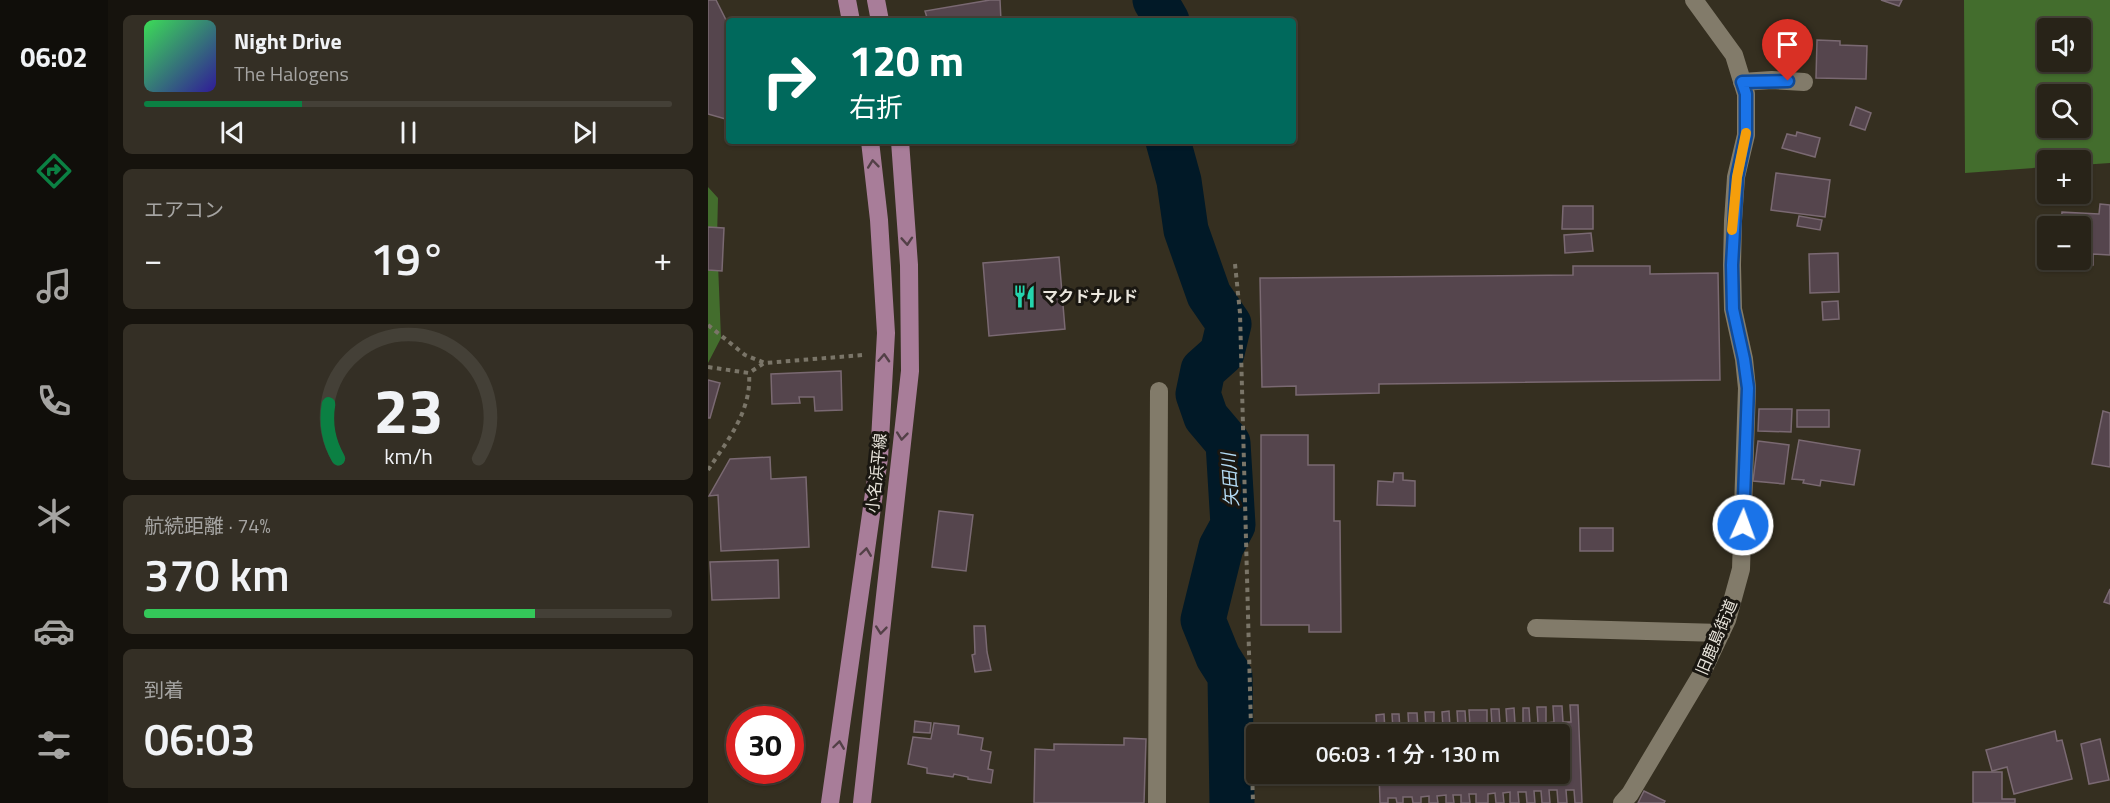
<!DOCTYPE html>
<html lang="ja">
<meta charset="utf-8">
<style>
:root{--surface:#282318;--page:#342f25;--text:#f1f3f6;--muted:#a5a4a2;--line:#444037;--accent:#0b8043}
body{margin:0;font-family:"Titillium Web","Noto Sans JP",sans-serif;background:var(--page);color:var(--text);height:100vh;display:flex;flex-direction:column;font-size:22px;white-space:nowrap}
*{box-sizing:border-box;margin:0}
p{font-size:20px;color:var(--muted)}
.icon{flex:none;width:33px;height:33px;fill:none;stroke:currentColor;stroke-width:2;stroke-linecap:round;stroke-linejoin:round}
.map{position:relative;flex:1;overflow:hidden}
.drawer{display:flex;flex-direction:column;gap:15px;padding:15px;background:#16130d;width:600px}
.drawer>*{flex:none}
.banner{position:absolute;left:18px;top:18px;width:570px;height:126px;border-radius:6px;box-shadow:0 2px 4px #0004,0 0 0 2px var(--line);background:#00695c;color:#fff;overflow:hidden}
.tools{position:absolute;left:1329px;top:18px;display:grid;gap:12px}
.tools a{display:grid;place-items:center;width:54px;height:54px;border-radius:6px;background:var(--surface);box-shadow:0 2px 4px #0004,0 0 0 2px var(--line);font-size:30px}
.speed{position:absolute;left:18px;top:706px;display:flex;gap:12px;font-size:30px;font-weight:700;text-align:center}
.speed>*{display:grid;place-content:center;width:78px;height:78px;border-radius:50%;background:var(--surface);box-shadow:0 2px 4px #0004,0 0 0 2px var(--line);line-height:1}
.speed .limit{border:9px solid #d22;background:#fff;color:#111}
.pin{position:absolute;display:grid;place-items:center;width:51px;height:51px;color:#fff;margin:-62px -26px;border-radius:50% 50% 50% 0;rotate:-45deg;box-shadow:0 0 6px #0007}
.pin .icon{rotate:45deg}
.me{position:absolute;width:66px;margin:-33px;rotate:2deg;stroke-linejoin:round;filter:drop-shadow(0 0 4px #0008)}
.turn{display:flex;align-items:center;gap:21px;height:126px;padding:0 24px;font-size:27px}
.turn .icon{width:78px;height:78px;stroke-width:2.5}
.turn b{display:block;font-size:42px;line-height:51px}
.big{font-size:45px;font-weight:600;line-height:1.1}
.drawer .card{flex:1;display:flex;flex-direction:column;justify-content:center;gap:9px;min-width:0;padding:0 21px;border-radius:9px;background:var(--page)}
.drawer .dial{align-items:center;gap:0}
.dial svg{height:156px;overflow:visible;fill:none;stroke:var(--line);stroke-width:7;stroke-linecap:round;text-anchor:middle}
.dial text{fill:var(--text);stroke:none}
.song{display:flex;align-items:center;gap:18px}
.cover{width:72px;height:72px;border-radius:9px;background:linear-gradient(135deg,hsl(130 70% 55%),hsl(250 70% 35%))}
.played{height:6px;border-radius:3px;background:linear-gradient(90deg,var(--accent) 30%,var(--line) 30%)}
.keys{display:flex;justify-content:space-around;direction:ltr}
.heat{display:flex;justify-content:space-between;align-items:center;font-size:33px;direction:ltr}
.charge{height:9px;border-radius:4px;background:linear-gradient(90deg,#34c759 74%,var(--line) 0)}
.trip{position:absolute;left:538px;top:724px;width:324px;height:60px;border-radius:6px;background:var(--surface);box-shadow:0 2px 4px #0004,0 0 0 2px var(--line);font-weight:600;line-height:60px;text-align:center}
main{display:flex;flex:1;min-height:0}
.tabs{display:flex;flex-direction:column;width:108px;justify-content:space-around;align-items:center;background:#100e0a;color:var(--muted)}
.tabs .icon{width:42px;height:42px}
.tabs .current{color:var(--accent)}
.tabs b{font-size:27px;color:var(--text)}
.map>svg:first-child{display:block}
.forest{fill:#436d2d;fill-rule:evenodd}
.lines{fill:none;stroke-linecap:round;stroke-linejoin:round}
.river{stroke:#011927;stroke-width:45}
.building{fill:#55454d;stroke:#7a6972;stroke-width:1.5}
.path{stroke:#7a7568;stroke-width:4;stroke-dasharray:4.5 4.5;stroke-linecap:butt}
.minor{stroke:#827b6a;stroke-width:18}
.major{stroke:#a87d99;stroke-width:18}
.oneway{stroke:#534047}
.route-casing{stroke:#114b97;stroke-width:15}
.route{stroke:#1a73e8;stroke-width:10}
.slow{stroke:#f59e0b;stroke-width:10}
.labels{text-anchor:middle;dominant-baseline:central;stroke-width:6;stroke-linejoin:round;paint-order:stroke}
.poi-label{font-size:16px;font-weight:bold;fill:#eae6dd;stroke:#1a1711;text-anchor:start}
.street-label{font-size:16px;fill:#eae6dd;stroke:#1a1711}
.water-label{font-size:18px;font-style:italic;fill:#b3daf3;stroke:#1a1711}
</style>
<main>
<nav class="tabs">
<b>06:02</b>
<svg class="icon current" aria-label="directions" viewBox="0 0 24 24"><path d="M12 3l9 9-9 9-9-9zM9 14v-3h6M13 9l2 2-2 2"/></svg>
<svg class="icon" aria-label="music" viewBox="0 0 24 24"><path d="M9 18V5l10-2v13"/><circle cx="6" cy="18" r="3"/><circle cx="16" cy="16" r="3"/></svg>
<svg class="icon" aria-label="phone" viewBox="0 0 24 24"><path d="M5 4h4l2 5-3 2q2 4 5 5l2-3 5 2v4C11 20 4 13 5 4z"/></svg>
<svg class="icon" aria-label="climate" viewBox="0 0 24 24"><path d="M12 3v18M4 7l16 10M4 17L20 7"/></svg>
<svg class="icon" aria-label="car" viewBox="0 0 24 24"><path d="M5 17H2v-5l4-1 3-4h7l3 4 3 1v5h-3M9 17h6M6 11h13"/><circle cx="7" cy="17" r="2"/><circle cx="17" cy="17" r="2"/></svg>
<svg class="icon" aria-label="filters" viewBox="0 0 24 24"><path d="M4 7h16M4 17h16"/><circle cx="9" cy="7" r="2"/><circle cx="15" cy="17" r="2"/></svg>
</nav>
<section class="drawer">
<div class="card">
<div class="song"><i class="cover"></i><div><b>Night Drive</b><p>The Halogens</p></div></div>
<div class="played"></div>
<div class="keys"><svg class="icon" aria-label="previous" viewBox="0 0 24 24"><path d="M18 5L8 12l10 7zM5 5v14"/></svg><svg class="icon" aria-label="pause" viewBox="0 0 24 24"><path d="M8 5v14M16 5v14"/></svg><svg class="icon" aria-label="next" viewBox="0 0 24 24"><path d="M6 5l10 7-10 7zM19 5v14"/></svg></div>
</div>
<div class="card"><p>エアコン</p>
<div class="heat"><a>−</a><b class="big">19°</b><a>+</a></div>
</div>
<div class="card dial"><svg viewBox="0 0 100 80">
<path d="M14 69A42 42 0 1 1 86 69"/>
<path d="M14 69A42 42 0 0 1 9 41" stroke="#0b8043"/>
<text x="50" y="56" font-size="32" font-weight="700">23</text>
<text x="50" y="72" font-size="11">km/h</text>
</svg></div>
<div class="card"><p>航続距離 · 74%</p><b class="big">370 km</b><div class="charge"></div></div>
<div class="card"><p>到着</p><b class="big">06:03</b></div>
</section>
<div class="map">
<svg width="1402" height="803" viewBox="0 0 1402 803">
<rect width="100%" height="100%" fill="#352f20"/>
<g class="forest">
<path d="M1256,0H1402V163L1373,165L1372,160H1340L1339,167L1257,173ZM1340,28H1372V62H1340ZM1340,94H1372V128H1340Z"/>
<polygon points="0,187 10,198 9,239 13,338 0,363"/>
</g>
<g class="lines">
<g class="river">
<polyline points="447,0 459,21"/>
<polyline points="460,141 471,181 478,230 501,295 521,324 514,353 495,370 490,394 498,417 520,443 525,525 513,547 495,620 510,657 522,676 524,803"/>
</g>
</g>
<g class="building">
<polygon points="0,0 8,0 21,26 21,120 0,114"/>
<polygon points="282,0 292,0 293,21 220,21 217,11"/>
<polygon points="1173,0 1194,0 1191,6"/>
<polygon points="1109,40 1132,41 1132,45 1159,46 1158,79 1108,78"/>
<polygon points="1148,107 1163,113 1157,130 1142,125"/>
<polygon points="1089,132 1112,138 1107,157 1074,148 1079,134 1088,136"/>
<polygon points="1068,173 1122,180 1117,217 1063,210"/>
<polygon points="1392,204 1402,205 1402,255 1385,254 1385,265 1356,263 1357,260 1372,260 1372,226 1353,226 1354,212 1391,214"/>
<polygon points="855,206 885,206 885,229 854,229"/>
<polygon points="1091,216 1114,220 1112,230 1089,226"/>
<polygon points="0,227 16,228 14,271 0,270"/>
<polygon points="883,233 885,251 857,253 856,235"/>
<polygon points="1130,253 1131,292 1102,293 1101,254"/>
<polygon points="351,257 357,329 281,336 275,263"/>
<polygon points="865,266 942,266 942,274 1010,273 1012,380 671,384 671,393 588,395 588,386 554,387 552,278 865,275"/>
<polygon points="1130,301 1131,319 1115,320 1114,302"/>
<polygon points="133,371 134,410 107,411 106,397 91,397 92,403 64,404 63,374"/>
<polygon points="0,380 12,383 2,418 0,418"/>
<polygon points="1051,409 1084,409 1083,432 1050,431"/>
<rect x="1089" y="410" width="32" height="17"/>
<polygon points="1395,411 1402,413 1402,467 1384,464"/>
<polygon points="553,435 600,435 600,465 626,465 626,521 632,521 633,632 601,632 601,625 553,625"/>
<polygon points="1091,440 1152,450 1146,485 1113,480 1112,486 1095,483 1096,480 1084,479"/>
<polygon points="1050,441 1081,445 1076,484 1045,481"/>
<polygon points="62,457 63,479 98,477 101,547 13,551 10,495 1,496 22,459"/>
<polygon points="686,473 695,473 695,480 707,481 707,506 669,505 670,481 685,482"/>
<polygon points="231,511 265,515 258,571 224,567"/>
<rect x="872" y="528" width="33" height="23"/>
<polygon points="70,560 71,598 4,600 2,562"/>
<polygon points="1402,589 1402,604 1396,602"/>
<polygon points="266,626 277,626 279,652 283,670 267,672 264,655 267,654"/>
<polygon points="862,705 870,705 874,803 867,803 866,790 858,790 859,803 850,803 849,790 841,790 842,803 834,803 833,791 826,791 827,803 819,803 818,792 810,792 811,803 802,803 802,792 795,793 796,803 788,803 787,793 780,794 780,803 768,803 768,794 761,794 762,803 753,803 753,795 745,795 746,803 738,803 738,795 729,796 730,803 721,803 721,796 713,797 713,803 705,803 704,797 695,797 695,803 689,803 688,798 680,798 680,803 672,803 671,774 852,774 852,735 669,735 668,715 676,714 677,730 685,730 684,714 691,714 692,730 701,730 700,713 709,713 710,729 718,729 717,712 726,712 726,728 735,728 734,712 741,711 742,727 750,727 749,711 757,711 758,727 762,727 761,710 779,710 779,726 784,726 783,709 791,709 792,725 799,725 798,709 806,708 807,724 815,724 815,708 821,708 822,724 830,723 829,707 838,707 838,723 846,722 845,706 854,706 855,722 863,722"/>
<polygon points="207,721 223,723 222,733 206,732"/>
<polygon points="226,723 251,726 250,734 275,738 273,750 283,752 280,769 285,770 283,783 260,779 260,777 246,774 245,777 219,773 219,768 200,764 205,737 223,739"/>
<polygon points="1347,731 1349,741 1354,740 1364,779 1306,794 1299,767 1284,771 1278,750"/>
<polygon points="416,738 438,739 436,803 326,803 327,749 346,750 346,744 416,745"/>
<polygon points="1392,739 1401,780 1381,784 1373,744"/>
<polygon points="1265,772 1294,772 1294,799 1307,799 1307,803 1265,803"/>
<polygon points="936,791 957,801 956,803 930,803"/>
</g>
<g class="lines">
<g class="path">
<polyline points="527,264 532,313 545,803"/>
<polyline points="0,325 37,355 57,363 155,355"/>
<polyline points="0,367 41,373 56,363"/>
<path d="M0,470C19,441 44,411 41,373"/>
</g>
<g class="minor">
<polyline points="1034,82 1064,80 1096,82"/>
<polyline points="828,628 1013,633"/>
<polyline points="449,803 451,391"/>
<polyline points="914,803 922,794 993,675 1019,620 1033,569 1039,388 1036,359 1025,309 1024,265 1025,221 1028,177 1038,135 1038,94 1026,55 986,0"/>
</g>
<g class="major">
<polyline points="139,0 143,21"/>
<polyline points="168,0 172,21"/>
<polyline points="122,803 171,458 178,333 171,220 162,141"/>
<polyline points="154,803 202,371 201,265 192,141"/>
</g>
</g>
<defs><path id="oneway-chevron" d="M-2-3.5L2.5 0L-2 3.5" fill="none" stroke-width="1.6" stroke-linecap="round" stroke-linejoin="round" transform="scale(1.5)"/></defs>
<g class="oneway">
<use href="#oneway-chevron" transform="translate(165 164) rotate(-96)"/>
<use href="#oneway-chevron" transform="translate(199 241) rotate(86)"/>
<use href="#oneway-chevron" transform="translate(176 358) rotate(-87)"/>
<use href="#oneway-chevron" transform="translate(194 436) rotate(96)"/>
<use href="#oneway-chevron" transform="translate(158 552) rotate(-82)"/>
<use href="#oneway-chevron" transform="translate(173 630) rotate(96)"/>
<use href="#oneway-chevron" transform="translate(131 745) rotate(-82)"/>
</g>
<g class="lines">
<defs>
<polyline id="route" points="1035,525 1040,388 1036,359 1025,309 1024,265 1029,177 1038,135 1038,94 1034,82 1080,81"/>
</defs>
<use href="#route" class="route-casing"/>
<use href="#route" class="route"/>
<polyline class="slow" points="1024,230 1029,177 1038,133"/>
</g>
<defs>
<symbol id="restaurant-bare" viewBox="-9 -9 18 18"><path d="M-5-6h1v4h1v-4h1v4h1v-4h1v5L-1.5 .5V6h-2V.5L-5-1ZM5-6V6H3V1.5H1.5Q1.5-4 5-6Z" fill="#25d5ae" stroke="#1a1711" stroke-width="2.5" paint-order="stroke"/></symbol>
</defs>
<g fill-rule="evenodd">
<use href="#restaurant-bare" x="300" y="280" width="33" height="33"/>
</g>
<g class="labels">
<g class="poi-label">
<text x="334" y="296">マクドナルド</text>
</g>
<g class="street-label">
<text transform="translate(168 473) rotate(-84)">小名浜平線</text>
<text transform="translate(1008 637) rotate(-67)">旧鹿島街道</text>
</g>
<g class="water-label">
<text transform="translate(522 480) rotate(-94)">矢田川</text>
</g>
</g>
</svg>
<div class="tools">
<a><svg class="icon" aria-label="sound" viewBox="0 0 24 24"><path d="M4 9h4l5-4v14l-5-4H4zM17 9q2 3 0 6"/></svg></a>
<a><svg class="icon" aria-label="search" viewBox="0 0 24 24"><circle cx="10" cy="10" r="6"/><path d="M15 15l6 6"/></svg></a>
<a>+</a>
<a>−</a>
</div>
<div class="speed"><div class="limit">30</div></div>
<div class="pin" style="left:1080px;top:81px;background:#d93025"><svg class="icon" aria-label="arrive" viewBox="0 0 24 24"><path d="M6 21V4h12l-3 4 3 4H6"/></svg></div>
<svg class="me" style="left:1035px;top:525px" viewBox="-20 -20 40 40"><circle r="17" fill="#1a73e8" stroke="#fff" stroke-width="3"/><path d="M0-11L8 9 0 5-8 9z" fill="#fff"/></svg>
<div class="trip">06:03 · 1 分 · 130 m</div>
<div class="banner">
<div class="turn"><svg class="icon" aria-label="right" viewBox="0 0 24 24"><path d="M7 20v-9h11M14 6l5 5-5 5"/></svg><div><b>120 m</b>右折</div></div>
</div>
</div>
</main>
